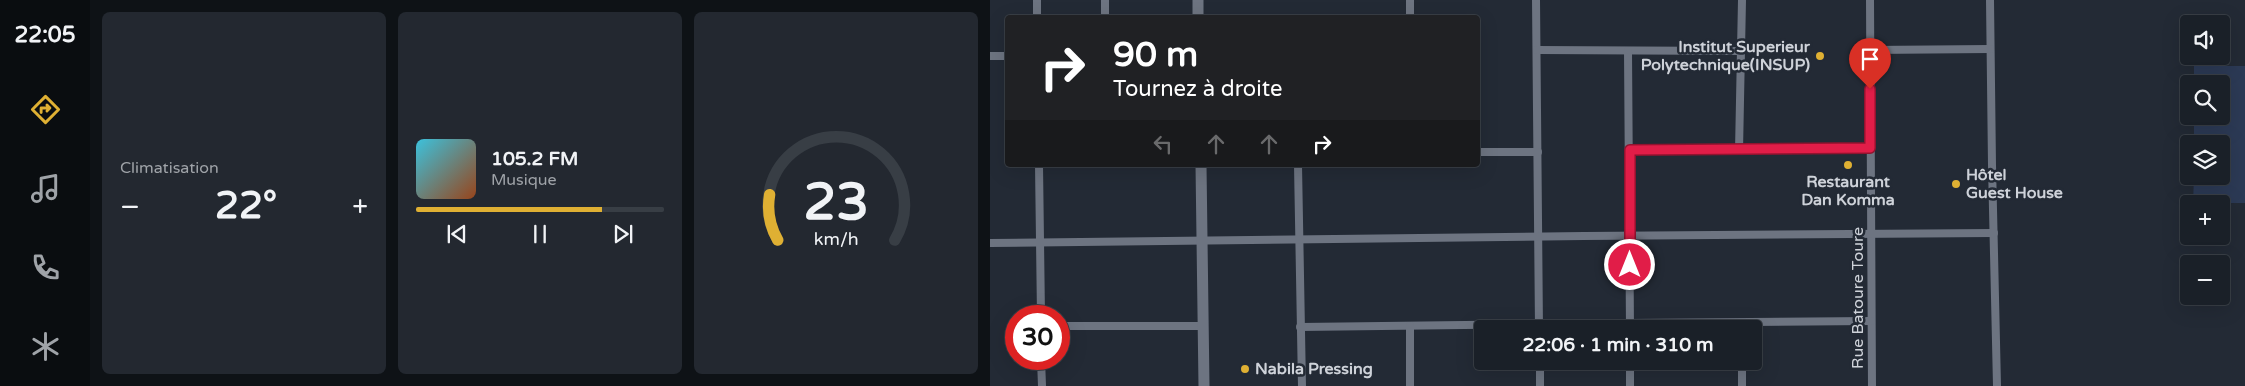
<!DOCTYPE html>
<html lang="fr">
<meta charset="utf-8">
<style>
:root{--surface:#1a2028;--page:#232830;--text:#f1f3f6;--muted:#9fa3a8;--line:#383e45;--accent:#dfb033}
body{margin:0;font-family:"Varela Round",sans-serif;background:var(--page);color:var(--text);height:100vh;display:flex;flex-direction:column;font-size:19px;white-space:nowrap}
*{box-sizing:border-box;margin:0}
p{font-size:16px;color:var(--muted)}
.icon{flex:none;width:28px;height:28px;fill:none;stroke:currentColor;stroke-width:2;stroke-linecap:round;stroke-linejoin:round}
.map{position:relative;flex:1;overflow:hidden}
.details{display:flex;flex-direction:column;gap:12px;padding:12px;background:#0e1216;width:900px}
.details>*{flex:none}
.guide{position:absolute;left:15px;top:15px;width:475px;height:152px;border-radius:5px;box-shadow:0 5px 20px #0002,0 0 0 1px var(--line);background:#202124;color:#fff;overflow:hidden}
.buttons{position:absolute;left:1190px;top:15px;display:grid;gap:10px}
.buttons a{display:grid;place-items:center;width:50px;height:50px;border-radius:5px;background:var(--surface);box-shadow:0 5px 20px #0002,0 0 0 1px var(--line);font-size:25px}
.speed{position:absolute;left:15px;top:305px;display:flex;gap:10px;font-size:25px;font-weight:700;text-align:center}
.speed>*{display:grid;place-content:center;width:65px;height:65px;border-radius:50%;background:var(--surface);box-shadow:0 5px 20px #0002,0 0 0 1px var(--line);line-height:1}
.speed .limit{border:8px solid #d22;background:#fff;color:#111}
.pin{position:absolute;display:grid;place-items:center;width:42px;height:42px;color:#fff;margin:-51px -21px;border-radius:50% 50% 50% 0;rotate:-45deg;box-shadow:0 0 5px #0007}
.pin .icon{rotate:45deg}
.me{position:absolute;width:55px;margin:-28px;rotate:0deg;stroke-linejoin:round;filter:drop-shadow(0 0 4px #0008)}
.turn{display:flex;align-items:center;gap:18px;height:105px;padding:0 25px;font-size:22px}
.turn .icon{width:65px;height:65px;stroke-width:2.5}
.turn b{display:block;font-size:35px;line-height:42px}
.lanes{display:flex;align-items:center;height:48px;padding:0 25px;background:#0003;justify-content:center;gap:25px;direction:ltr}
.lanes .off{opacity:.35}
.big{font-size:38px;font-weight:700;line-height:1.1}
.details .card{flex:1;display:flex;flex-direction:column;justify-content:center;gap:8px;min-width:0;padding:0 18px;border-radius:8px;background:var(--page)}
.details .dial{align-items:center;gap:0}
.dial svg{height:130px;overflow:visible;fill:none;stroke:var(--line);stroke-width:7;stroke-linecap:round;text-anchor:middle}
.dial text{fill:var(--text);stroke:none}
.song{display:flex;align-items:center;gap:15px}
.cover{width:60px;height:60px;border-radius:8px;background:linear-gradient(135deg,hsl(190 70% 55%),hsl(20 70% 35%))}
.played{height:5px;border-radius:2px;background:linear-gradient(90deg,var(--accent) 75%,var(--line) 75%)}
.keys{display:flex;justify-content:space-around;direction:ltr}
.heat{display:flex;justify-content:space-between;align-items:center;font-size:28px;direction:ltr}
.details .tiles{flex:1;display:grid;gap:12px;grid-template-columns:repeat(3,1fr)}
.trip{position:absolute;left:484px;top:320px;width:288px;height:50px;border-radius:5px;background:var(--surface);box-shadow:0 5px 20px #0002,0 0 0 1px var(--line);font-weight:700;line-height:50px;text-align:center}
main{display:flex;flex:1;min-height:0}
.menu{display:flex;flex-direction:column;width:90px;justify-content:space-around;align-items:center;background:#0a0d10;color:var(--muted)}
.menu .icon{width:35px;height:35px}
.menu .selected{color:var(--accent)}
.menu b{font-size:22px;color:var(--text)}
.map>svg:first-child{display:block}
.green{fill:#2c3a55}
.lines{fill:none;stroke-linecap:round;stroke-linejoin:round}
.street{stroke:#6d7481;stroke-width:8}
.secondary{stroke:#6d7481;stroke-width:11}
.route-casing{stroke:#92132f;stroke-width:12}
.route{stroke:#e11d48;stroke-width:9}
.poi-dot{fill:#dfb033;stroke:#232a35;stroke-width:2}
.labels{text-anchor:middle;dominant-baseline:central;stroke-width:5;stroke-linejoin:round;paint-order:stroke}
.poi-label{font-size:16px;font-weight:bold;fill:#ced2d9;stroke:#232a35;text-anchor:start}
.street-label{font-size:16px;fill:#ced2d9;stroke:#232a35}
</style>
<main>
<nav class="menu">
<b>22:05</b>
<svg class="icon selected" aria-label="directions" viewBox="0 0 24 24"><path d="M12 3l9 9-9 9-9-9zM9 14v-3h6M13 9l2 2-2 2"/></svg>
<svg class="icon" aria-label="music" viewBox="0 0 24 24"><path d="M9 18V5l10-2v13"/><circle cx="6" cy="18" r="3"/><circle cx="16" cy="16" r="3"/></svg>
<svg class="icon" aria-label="phone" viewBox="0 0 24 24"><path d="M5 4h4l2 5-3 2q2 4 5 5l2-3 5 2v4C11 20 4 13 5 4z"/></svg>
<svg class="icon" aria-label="climate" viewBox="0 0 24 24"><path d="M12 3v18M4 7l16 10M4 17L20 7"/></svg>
</nav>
<section class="details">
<div class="tiles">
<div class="card"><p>Climatisation</p>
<div class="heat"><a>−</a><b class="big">22°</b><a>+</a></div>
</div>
<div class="card">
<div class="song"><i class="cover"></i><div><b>105.2 FM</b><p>Musique</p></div></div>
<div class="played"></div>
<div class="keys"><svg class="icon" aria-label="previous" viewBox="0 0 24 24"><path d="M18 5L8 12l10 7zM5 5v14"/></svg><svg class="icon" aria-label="pause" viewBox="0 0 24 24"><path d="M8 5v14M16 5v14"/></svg><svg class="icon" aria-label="next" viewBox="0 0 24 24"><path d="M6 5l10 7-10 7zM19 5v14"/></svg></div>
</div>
<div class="card dial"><svg viewBox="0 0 100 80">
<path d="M14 69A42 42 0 1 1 86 69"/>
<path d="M14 69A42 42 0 0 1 9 41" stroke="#dfb033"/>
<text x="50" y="56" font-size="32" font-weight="700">23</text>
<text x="50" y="72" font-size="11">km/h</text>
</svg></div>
</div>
</section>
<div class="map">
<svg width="1255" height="386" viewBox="0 0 1255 386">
<rect width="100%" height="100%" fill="#232a35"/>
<polygon class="green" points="1204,66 1255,66 1255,203 1203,203 1204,176 1231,176 1231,144 1204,144 1204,116 1231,116 1231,84 1204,84"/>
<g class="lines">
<g class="street">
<polyline points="47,0 47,18"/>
<polyline points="115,0 115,18"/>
<polyline points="420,0 420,18"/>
<polyline points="546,0 549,329"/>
<polyline points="880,0 882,386"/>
<polyline points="1000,0 1002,165 1007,386"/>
<polyline points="547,50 751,51"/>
<polyline points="880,50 1000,49"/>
<polyline points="638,51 640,329"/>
<polyline points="0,56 18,56"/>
<polyline points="640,150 880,148"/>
<polyline points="749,151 752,0"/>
<polyline points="488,152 548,152"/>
<polyline points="49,165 51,316"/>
<polyline points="308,165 312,386"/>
<polyline points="0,243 594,236 1004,233"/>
<polyline points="639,323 881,321"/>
<polyline points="69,326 213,326"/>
<polyline points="310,327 548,324"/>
<polyline points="51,359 52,386"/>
<polyline points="752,361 752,386"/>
<polyline points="420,386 420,326"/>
<polyline points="550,386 550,361"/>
<polyline points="640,386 640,361"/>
</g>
<g class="secondary">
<polyline points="208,0 208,18"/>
<polyline points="211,165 214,386"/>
</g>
</g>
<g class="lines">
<defs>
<polyline id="route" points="640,265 640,150 880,148 880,89"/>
</defs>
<use href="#route" class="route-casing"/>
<use href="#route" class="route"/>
</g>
<g class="poi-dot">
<circle cx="830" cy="56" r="5"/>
<circle cx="858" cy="165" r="5"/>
<circle cx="966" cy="184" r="5"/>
<circle cx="255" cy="369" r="5"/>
</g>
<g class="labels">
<g class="poi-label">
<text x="820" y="47" text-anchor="end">Institut Superieur<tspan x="820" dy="18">Polytechnique(INSUP)</tspan></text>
<text x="976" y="175">Hôtel<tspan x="976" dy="18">Guest House</tspan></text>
<text x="858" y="182" text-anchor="middle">Restaurant<tspan x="858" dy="18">Dan Komma</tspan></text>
<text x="265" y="369">Nabila Pressing</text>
</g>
<g class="street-label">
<text transform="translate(868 298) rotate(-90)">Rue Batoure Toure</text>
</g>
</g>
</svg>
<div class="buttons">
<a><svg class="icon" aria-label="sound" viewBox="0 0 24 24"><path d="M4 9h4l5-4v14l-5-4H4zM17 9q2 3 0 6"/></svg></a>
<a><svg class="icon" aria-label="search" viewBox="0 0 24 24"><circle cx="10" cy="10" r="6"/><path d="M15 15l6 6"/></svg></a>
<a><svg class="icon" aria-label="layers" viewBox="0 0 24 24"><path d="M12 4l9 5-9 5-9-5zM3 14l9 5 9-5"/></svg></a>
<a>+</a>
<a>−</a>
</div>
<div class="speed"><div class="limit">30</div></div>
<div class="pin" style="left:880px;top:89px;background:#d93025"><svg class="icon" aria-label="arrive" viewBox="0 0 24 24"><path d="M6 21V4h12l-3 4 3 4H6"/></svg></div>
<svg class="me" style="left:640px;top:265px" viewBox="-20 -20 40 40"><circle r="17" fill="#e11d48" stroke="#fff" stroke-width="3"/><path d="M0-11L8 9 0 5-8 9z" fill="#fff"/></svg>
<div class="trip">22:06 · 1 min · 310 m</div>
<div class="guide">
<div class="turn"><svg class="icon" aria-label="right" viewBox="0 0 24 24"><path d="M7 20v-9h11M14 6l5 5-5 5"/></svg><div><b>90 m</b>Tournez à droite</div></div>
<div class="lanes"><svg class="icon off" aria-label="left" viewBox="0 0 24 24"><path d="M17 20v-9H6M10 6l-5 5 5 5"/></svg><svg class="icon off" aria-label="ahead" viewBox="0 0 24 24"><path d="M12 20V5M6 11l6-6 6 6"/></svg><svg class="icon off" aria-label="ahead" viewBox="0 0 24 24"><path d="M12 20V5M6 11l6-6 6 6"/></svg><svg class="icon" aria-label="right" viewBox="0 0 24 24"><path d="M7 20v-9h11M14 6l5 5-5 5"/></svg></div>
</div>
</div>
</main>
